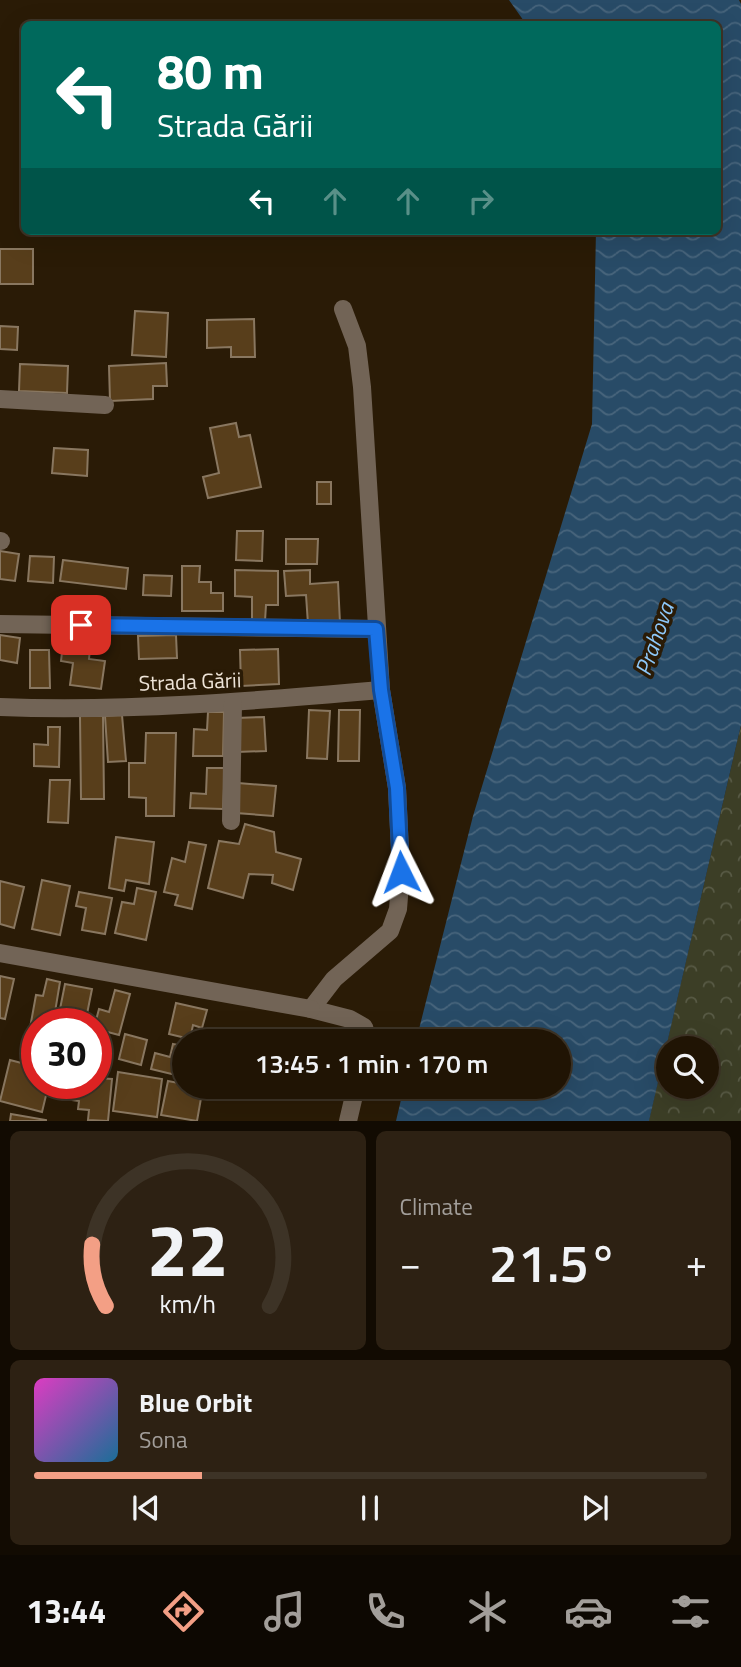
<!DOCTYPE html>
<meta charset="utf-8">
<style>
:root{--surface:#201404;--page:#2d2113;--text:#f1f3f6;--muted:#a29e9a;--line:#3d3326;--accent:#f39f85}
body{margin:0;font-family:"Titillium Web",sans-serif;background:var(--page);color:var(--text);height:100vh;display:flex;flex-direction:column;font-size:26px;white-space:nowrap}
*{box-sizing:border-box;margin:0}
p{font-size:23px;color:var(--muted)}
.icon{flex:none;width:38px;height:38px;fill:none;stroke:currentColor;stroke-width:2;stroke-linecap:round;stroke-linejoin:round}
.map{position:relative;height:1121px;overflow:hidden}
.drawer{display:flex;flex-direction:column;gap:10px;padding:10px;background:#120b02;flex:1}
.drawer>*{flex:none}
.top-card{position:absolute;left:21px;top:21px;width:700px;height:214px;border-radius:10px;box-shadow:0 7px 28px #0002,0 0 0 2px var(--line);background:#00695c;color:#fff;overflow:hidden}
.fabs{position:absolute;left:656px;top:1036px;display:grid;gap:14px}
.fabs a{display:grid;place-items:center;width:63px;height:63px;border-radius:50%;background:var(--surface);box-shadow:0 7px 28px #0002,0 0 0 2px var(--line);font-size:35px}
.speed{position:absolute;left:21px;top:1008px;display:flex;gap:14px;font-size:35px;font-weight:700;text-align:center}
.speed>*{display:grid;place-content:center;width:91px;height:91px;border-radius:50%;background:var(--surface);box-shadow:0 7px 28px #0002,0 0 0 2px var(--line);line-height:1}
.speed .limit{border:10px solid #d22;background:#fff;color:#111}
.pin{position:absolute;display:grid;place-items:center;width:60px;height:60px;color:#fff;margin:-30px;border-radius:14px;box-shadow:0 4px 10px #0006}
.me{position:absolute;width:77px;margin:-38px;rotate:357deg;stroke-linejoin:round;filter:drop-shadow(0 0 5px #0008)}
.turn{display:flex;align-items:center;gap:24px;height:147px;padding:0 21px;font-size:32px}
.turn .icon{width:91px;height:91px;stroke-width:2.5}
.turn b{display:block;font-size:49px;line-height:60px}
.lanes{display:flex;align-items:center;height:66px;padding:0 21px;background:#0003;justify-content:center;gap:35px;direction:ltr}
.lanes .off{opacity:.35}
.big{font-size:52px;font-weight:600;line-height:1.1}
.drawer .card{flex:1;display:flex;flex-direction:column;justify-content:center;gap:10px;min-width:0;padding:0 24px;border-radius:10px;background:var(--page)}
.drawer .dial{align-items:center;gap:0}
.dial svg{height:182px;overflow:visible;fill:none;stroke:var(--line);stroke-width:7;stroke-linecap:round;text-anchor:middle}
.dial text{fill:var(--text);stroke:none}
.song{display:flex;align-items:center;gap:21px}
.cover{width:84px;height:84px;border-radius:10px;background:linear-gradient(135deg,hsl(310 70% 55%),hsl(200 70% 35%))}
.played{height:7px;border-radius:4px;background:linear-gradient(90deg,var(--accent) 25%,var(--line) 25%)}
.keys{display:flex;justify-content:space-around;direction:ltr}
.heat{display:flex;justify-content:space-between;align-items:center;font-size:38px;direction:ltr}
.drawer .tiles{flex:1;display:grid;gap:10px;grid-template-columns:1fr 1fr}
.card:last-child{grid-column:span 2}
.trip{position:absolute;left:172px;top:1029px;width:399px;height:70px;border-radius:35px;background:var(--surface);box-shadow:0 7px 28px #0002,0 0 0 2px var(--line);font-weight:600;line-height:70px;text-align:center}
.menu{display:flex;height:112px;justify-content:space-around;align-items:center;background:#0d0802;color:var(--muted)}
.menu .icon{width:49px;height:49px}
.menu .active{color:var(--accent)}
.menu b{font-size:32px;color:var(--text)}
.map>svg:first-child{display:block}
.forest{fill:url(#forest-crowns);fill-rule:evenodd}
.water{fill:url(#water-waves)}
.building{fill:#583e1b;stroke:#897760;stroke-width:2}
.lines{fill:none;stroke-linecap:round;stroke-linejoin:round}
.minor{stroke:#726456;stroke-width:18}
.route-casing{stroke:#114b97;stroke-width:18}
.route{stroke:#1a73e8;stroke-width:12}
.labels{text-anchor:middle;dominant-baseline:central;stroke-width:7;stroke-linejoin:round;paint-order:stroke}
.street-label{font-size:21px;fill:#eee4d8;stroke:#2a1b06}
.water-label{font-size:23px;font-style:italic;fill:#8dc8f9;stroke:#2a1b06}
</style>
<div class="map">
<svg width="741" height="1121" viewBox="0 0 741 1121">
<defs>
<pattern id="forest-crowns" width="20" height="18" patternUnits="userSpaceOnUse" patternTransform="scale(1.75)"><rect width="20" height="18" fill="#3c3e26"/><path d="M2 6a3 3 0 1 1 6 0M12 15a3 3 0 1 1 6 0" fill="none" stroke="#585a45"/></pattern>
<pattern id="water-waves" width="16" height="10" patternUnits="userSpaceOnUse" patternTransform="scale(1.75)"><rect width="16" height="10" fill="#284b67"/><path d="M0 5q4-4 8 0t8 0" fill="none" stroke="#48657c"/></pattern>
</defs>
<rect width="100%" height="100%" fill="#2a1b06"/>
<path class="forest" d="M741,725V1121H649V1120ZM668,1048H707V1087H668Z"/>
<polygon class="water" points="509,0 739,0 741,4 741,725 649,1121 396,1121 404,1087 558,1087 558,1041 416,1041 473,816 592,424 596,231 718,231 718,24 526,24"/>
<g class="building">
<rect x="0" y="249" width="33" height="35"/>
<polygon points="135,311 168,313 166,357 132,355"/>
<polygon points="254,319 255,357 231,357 231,347 207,348 207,320"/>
<polygon points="0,326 18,327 17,350 0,349"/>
<polygon points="166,363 167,386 153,386 153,399 110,401 109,366"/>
<polygon points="20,364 68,366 67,393 19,391"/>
<polygon points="236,423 239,437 250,435 261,487 208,498 203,477 219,473 210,428"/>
<polygon points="54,448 88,450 87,476 52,473"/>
<rect x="317" y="482" width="14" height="22"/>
<polygon points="237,531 263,531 262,561 236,560"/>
<polygon points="286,539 318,539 317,564 286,564"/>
<polygon points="0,551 19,554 15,581 0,579"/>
<polygon points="30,556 54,557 53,583 28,581"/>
<polygon points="63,560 128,568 126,589 60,581"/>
<polygon points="182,566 200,566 199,582 211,582 211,593 223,593 223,611 182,611"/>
<polygon points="235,570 278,571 278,605 266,605 265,621 252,621 252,597 235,596"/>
<polygon points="310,570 310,584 338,582 340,623 308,624 306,595 286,596 284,571"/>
<polygon points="144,575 172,576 171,596 143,595"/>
<polygon points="0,635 20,638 17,663 0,660"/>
<polygon points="176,635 177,658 139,659 138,636"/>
<polygon points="64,636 91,639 89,659 105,661 101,689 70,685 73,663 61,661"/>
<polygon points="278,649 279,684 241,686 240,650"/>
<polygon points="30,650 49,650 50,688 30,688"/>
<polygon points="309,710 330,711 327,759 307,758"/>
<polygon points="339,710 360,710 359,761 338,761"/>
<polygon points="208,712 224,712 223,756 193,756 194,729 207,730"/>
<polygon points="122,715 126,761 108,762 105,716"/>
<polygon points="80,716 103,716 104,799 81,799"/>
<polygon points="264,717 266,751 237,752 236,718"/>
<polygon points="48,727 60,727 59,767 34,766 34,744 48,745"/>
<polygon points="146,733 176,733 174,816 146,816 146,798 129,797 129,763 145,763"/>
<polygon points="207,768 225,768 223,809 190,808 191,793 206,794"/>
<polygon points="50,780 70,780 68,823 48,822"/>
<polygon points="238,783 276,786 273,816 236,813"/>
<polygon points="245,824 274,832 276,852 301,859 293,890 272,883 273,875 249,874 243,898 208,888 219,841 239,844"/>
<polygon points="116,837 154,842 149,884 126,880 124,891 109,888"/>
<polygon points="189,842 206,845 192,909 175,905 178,895 164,892 172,858 185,862"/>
<polygon points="42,880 70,886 60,935 32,929"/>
<polygon points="0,881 24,887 14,928 0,924"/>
<polygon points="137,888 156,892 146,940 115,933 122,902 134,904"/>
<polygon points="79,892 112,898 105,934 82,930 86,908 76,906"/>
<polygon points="0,976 14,979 5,1019 0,1018"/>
<polygon points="47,979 60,982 53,1024 37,1024 37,1029 30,1028 36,995 43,996"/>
<polygon points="65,984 92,989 85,1024 57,1024"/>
<polygon points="115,990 130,994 119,1035 96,1029 95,1024 99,1009 109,1012"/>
<polygon points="176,1003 207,1010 202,1028 193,1025 190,1039 169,1034"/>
<polygon points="125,1034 147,1040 141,1065 119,1059"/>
<polygon points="173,1044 184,1046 184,1077 151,1069 155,1053 170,1057"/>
<polygon points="10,1060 37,1067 37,1083 49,1083 42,1112 0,1101"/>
<polygon points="118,1072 162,1079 157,1117 113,1111"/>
<polygon points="96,1078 112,1079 108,1121 88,1120 89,1110 78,1109 79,1101 71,1100 73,1083 96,1083"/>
<polygon points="168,1081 184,1084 184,1087 203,1087 197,1121 161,1115"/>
<polygon points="11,1114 46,1120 46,1121 10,1121"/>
</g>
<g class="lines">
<g class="minor">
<polyline points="343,309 357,346 362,387 381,690 397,788 401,872 398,909 390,931 334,979 311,1009 350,1019 364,1027 368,1041"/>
<polyline points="0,399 105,405"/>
<polyline points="0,541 1,541"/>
<polyline points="0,624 376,629"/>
<path d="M0,707C127,712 254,701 381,690"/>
<polyline points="231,821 233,703"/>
<polyline points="0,953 311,1009"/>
<polyline points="348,1121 356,1087"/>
</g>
</g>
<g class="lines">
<defs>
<polyline id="route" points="81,625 376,629 381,690 397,788 401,872"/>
</defs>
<use href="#route" class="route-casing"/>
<use href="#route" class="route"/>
</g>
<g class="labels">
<g class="street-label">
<text transform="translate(190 681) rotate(-2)">Strada Gării</text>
</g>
<g class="water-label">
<text transform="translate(654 639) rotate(-71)">Prahova</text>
</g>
</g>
</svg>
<div class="fabs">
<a><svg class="icon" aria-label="search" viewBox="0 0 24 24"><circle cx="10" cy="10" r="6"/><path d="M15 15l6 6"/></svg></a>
</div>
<div class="speed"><div class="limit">30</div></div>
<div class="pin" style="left:81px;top:625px;background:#d93025"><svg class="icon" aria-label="arrive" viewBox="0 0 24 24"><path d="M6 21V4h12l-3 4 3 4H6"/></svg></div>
<svg class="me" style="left:401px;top:872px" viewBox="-20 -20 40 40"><path d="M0-17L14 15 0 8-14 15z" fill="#1a73e8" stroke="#fff" stroke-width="4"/></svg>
<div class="trip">13:45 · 1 min · 170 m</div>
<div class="top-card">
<div class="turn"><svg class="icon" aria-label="left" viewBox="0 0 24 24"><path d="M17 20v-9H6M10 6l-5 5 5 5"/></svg><div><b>80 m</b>Strada Gării</div></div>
<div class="lanes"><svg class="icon" aria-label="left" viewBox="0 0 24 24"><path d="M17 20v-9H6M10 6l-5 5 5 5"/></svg><svg class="icon off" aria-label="ahead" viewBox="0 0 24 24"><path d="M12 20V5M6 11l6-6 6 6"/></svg><svg class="icon off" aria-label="ahead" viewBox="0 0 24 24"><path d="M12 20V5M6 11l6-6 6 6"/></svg><svg class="icon off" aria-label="right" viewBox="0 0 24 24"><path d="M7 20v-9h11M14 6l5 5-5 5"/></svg></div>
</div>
</div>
<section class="drawer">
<div class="tiles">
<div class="card dial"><svg viewBox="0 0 100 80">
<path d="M14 69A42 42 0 1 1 86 69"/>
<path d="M14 69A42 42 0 0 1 8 42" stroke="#f39f85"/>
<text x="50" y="56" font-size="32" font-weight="700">22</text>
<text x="50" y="72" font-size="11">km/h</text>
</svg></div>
<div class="card"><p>Climate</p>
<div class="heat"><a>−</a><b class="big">21.5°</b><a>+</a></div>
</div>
<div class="card">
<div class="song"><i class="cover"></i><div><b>Blue Orbit</b><p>Sona</p></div></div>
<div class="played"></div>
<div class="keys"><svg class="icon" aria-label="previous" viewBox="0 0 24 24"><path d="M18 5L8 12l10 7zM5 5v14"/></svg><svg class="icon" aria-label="pause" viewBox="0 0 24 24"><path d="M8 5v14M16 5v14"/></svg><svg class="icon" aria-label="next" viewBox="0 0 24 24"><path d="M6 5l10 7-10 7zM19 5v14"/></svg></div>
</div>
</div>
</section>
<nav class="menu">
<b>13:44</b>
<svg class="icon active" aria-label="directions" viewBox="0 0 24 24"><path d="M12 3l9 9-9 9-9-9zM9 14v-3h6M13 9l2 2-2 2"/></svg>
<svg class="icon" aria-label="music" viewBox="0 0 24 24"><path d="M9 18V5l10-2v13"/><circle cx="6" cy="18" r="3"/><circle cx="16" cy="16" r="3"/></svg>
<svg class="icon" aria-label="phone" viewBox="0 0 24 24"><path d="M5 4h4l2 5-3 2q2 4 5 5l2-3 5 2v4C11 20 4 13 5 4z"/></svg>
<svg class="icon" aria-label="climate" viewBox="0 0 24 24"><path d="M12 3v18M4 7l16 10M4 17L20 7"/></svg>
<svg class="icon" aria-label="car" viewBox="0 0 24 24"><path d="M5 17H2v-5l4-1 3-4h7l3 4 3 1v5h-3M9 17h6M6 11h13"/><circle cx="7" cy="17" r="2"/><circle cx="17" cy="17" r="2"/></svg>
<svg class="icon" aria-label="filters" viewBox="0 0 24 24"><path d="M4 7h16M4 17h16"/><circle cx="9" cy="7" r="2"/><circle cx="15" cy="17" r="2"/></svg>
</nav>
